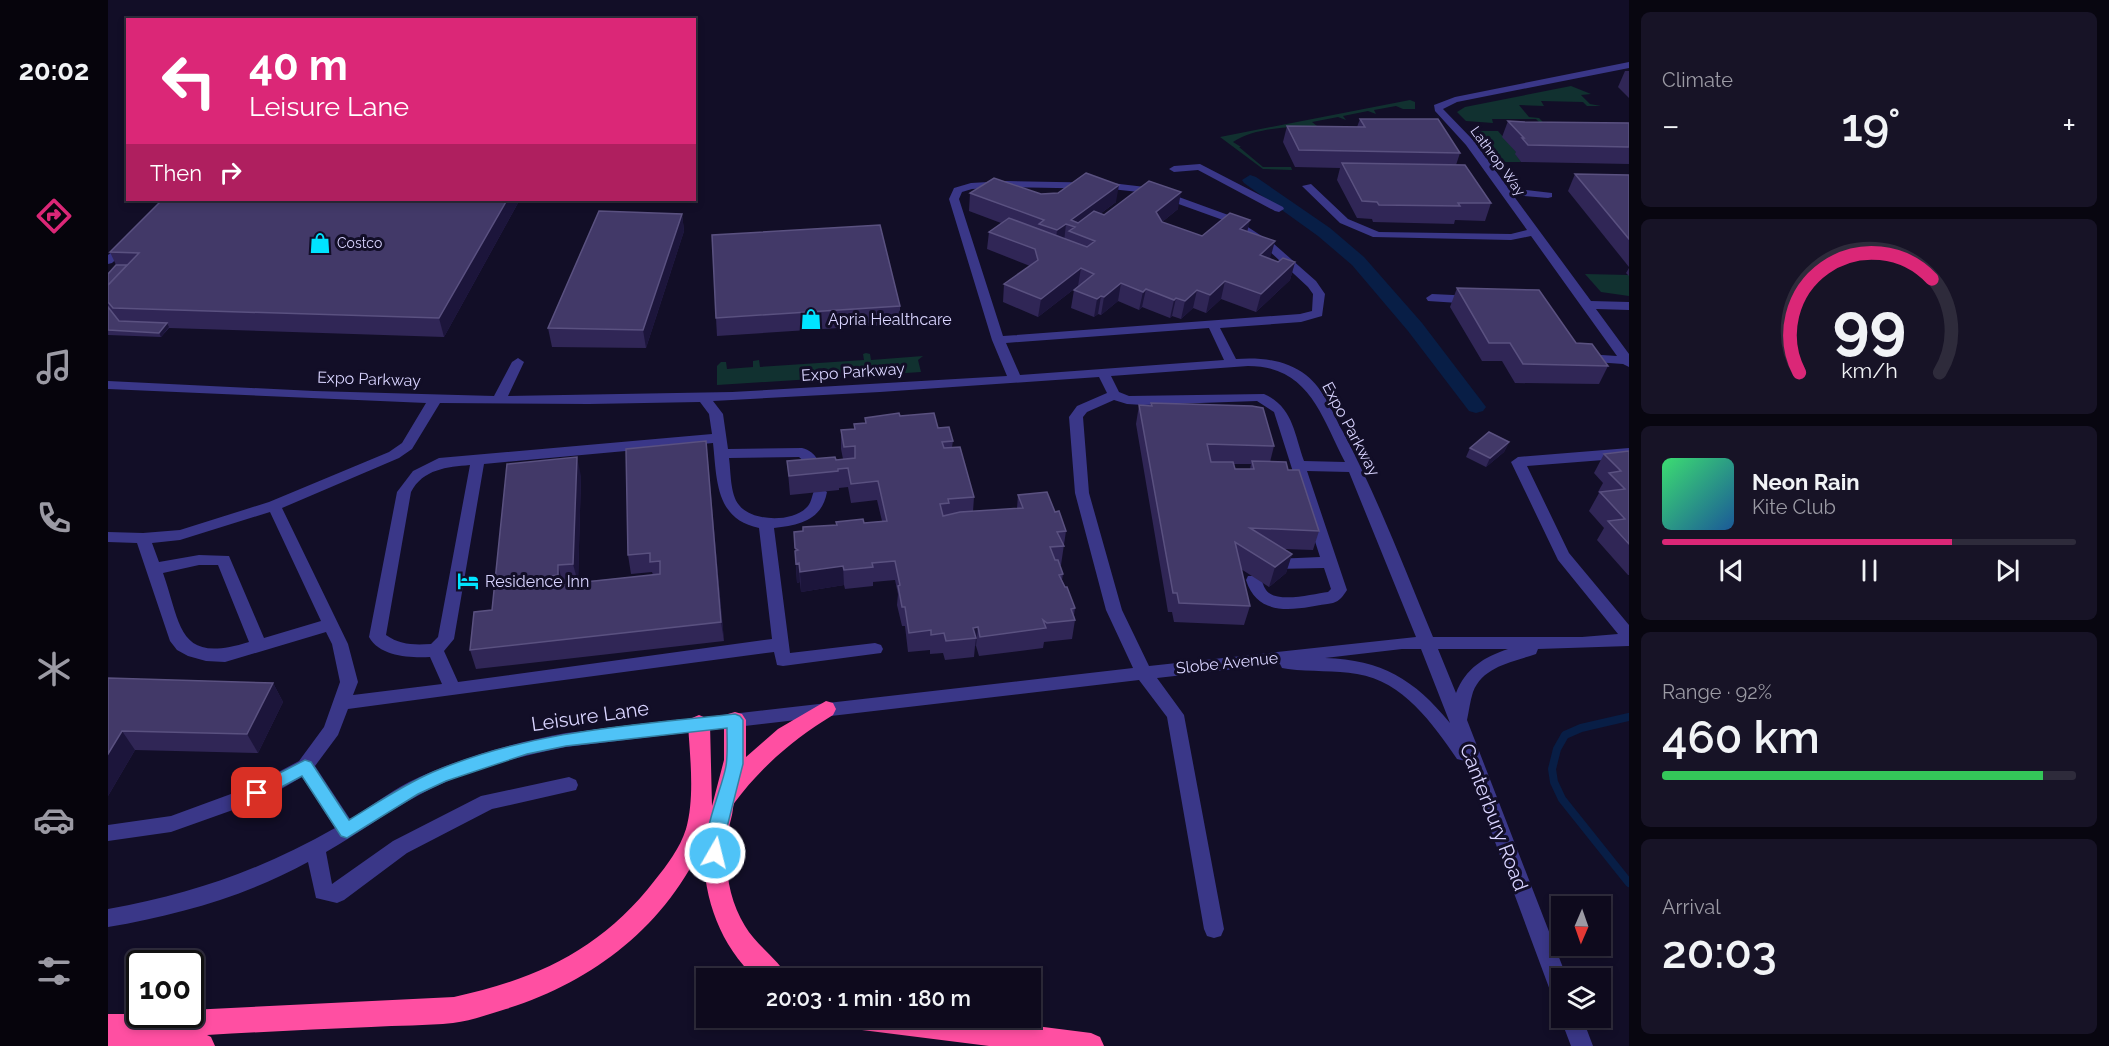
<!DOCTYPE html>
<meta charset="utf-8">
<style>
:root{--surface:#0e0a1d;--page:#171326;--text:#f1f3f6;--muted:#9b9aa4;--line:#2e2b3b;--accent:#db2777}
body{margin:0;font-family:Raleway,sans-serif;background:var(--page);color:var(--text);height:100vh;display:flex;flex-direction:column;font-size:22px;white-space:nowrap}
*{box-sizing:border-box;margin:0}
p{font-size:20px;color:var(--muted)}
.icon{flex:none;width:33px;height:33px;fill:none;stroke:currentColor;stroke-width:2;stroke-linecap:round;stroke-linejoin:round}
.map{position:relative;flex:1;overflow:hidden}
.drawer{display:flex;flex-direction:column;gap:12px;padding:12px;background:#080610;width:480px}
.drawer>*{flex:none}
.banner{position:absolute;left:18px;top:18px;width:570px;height:183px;border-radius:0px;box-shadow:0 3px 9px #0003,0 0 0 2px var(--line);background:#db2777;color:#fff;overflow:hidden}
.needle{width:39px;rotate:182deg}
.fabs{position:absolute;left:1443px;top:896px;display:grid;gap:12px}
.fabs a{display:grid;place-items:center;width:60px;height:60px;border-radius:0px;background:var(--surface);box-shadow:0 3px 9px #0003,0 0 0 2px var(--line);font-size:30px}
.speed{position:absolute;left:18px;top:950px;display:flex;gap:12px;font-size:30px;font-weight:700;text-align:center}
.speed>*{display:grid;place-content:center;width:78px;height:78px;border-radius:50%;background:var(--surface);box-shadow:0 3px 9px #0003,0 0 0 2px var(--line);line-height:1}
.speed .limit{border:3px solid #111;border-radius:9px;background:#fff;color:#111}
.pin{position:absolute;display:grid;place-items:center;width:51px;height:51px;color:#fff;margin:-26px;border-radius:12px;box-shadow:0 3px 9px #0006}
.me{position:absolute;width:66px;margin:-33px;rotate:8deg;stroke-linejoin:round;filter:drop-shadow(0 0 4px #0008)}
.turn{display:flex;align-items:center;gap:21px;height:126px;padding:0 24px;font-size:27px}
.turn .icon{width:78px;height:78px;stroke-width:2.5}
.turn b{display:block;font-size:42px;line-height:51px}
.then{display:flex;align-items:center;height:57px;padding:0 24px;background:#0003;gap:12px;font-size:22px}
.big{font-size:45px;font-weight:600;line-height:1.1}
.drawer .tile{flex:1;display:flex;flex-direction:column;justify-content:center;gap:9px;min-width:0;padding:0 21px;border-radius:9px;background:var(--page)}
.drawer .dial{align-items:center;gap:0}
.dial svg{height:156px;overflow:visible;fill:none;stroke:var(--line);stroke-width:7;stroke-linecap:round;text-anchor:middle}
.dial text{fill:var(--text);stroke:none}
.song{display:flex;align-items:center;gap:18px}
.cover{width:72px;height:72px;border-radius:9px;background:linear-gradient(135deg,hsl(140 70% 55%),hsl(210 70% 35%))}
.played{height:6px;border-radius:3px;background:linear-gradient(90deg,var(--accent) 70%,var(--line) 70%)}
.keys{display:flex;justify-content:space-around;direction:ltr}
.heat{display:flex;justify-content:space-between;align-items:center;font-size:33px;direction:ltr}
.charge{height:9px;border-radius:4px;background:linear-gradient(90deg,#34c759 92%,var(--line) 0)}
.trip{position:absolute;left:588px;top:968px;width:345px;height:60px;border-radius:0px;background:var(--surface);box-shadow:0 3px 9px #0003,0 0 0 2px var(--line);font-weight:600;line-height:60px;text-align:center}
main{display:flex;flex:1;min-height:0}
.tab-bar{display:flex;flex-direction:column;width:108px;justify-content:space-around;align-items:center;background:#06040c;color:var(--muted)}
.tab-bar .icon{width:42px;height:42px}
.tab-bar .current{color:var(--accent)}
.tab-bar b{font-size:27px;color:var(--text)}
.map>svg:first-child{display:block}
.green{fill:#113130}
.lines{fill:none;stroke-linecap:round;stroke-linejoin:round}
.stream{stroke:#081e46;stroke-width:8}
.canal{fill:#081e46;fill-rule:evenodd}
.minor{fill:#3a3788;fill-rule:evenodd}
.highway{fill:#ff4fa2;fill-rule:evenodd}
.wall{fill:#302656;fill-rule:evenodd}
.shaded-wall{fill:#1c153b}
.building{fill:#423968;stroke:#5a5180;stroke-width:1.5}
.route{fill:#4fc3f7;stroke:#337fa1;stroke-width:1.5}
.labels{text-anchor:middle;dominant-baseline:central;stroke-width:6;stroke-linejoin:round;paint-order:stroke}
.far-street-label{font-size:14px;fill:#d9d4ff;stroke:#120e27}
.far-poi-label{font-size:14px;fill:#d9d4ff;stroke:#120e27;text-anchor:start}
.poi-label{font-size:16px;fill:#d9d4ff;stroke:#120e27;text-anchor:start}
.street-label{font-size:16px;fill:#d9d4ff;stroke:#120e27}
.near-street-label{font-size:20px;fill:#d9d4ff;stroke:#120e27}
</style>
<main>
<nav class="tab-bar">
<b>20:02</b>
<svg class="icon current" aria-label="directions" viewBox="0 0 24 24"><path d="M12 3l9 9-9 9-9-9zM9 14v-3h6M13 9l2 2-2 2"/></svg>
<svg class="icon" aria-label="music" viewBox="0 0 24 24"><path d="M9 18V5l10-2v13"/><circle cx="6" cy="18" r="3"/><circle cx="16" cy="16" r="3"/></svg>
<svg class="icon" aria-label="phone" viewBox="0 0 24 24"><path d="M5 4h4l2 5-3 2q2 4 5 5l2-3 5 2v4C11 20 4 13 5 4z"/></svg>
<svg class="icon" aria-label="climate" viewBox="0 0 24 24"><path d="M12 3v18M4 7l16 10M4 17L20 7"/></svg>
<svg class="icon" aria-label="car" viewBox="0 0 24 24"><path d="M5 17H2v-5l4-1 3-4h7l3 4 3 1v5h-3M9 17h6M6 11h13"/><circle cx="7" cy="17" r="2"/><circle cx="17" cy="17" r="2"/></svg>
<svg class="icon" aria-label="filters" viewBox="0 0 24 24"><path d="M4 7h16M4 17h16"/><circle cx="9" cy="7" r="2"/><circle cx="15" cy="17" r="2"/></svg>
</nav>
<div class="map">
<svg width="1521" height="1046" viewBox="0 0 1521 1046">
<rect width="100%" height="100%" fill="#120e27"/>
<g class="green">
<polygon points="1463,86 1483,94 1473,95 1482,104 1493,106 1479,106 1475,102 1433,101 1436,106 1411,105 1421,117 1431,118 1436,123 1432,123 1428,119 1384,119 1385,123 1358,121 1349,112 1357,107"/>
<path d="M1302,100L1307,102V109H1295L1288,106L1266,110L1268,114L1260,111L1235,116L1238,120L1230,117L1204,122L1209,126C1183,127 1147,127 1125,142L1133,147H1131L1155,167H1183L1184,170L1155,169L1112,137Z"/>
<polygon points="1369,131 1390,131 1410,154 1408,155 1413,162 1393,162"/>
<polygon points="1477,274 1521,275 1521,296 1493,292"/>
<polygon points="758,353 762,354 763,360 815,356 810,360 813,372 609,385 609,366 613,362 618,362 619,369 645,367 645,361 651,360 652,367 756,360 755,354"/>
</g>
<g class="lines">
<polyline class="stream" points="1521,717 1473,728 1457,735 1449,749 1444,769 1446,782 1454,799 1521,883"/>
<polygon class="canal" points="1142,175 1148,177 1222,228 1256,257 1314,323 1375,403 1378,407 1375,411 1368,413 1361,411 1300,331 1244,265 1210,236 1136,183 1134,180"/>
<g class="minor">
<polygon points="1521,62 1521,68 1349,102 1335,109 1366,141 1400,188 1444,193 1444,197 1440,198 1405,195 1483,301 1521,302 1521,310 1488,309 1521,354 1521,367 1515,364 1473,361 1472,358 1473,355 1478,354 1509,356 1423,236 1403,240 1265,237 1232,223 1194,186 1203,184 1240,219 1271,232 1403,234 1419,230 1358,145 1327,111 1326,105 1347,97"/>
<polygon points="1092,164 1175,207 1176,209 1171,212 1167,211 1090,170 1066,172 1061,169 1066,166"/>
<path d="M898,181L1003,183L1046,188L1123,216L1166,244L1208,281L1217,294L1214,316L1193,322L1112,328L1128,359C1153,357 1178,360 1198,375C1216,389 1224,412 1235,432C1270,498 1296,568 1325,637H1474L1510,634L1450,560L1403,462L1410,457L1521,448V458L1419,466L1461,553L1521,625V646L1430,649L1428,654C1405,662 1375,666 1365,692C1362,701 1361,711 1359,720L1459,978H1454V1003L1446,1000L1443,993L1357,761L1349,759C1325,724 1295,681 1249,674C1227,670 1203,672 1180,669L1174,668L1172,664L1049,678L1076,715L1116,929L1113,936L1106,938L1099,936L1096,929L1059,717L1031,680L458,747C408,757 358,770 313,794C280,811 250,834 218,852L224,884L285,841L373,796L461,777L468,780L470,785L468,790L384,809L299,853L236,900L229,903L208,898L200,862C138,896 70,915 0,927V909C84,894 153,870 227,828L194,777L156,799L63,832L0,841V825L63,816L142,787L191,761L216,727L232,682L224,644L218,632L117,662L98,661L80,656L69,650L62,641L29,543L0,542V532L35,533L72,530L161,502L281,452L294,443L318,403L0,389V381L206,391L386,396L404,362L410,358L416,362L400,396L624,392L899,376L884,340L841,199L846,188L863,183ZM898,187L1003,189L1040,193L1115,220L1158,248L1200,287L1205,294L1204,311L1192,314L895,336L851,199L854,192L864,189ZM1101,328L1116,360L912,375L898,343ZM1140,366C1201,366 1213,416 1237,462L1196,461C1186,433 1185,407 1156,394L1021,396L1011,392L1003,376ZM991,377L999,393L969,406L961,417L967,493L998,610L1025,668L458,733C404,743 350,758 301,782C280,793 262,807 242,819L207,766L230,735L240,709L666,652L669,665L675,666L773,653L775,649L773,645L767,643L682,653L666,528C692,525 714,520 719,492L712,487L707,489C704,494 704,501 700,506C686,523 644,522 631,505C622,494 623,472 621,458L691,457L698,463L703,480L708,482L715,477C712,463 709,452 694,448L620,449L615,414L605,401L772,392ZM1006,400L1019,404L1035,405L1149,401L1166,412L1212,557L1167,559L1162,560L1159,564L1162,568L1167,569L1216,568L1223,589L1220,592C1205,594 1168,604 1158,590C1155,586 1154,580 1152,576H1140L1138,580C1151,621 1192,608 1225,603C1232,601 1235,596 1239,590L1199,471L1241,472L1308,637L1041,666L1014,610L981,493L975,417L979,412ZM592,402L601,414L604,434L331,458L305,471L289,492L261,637C272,657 303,658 322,657L334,684L245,695L250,682L240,644L174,508L291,458L304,449L332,403L481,404ZM605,443C609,479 607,519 651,528L664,639L350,682L336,651L346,639L376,464ZM362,465L330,637L323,644C306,645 292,645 278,635L303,492C315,469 339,467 362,465ZM162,512L213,621L156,638L121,556L91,555L51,562L44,543L72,540ZM91,565H110L141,642C70,664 74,628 55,573ZM1294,649H1313L1342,723C1306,679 1274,660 1217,658ZM1330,649H1400C1376,657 1358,668 1348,693Z"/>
<polygon points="19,240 23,241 23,245 4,263 0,264 0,255"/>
<polygon points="1324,294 1366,296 1372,300 1366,304 1320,301 1318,298"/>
<polygon points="1454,1014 1454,1017 1474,1017 1485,1046 1463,1046 1452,1017"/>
</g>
<g class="highway">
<path d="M718,701L725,703L728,709L725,715C687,738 654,766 627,802C625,804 625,811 624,815C614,850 617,894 637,926C648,945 673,962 680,978H648C610,944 593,891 596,841C559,925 485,982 398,1009C381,1014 363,1021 345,1023C318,1026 290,1025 263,1027C208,1029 154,1032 99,1035L103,1037L107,1046H0V1014H82V1010L346,997C429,979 494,949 547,880C559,865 572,848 578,829C587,797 582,757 580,724L584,718L591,715L598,718L602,724L604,806L616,760V720L620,714L627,712L634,714L638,720V757L670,729Z"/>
<polygon points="741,1017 856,1017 983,1033 992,1037 996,1046 881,1046 754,1030 745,1026"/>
</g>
</g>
<g class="wall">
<polygon points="1517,71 1521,71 1521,98 1510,87"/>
<polygon points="1252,119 1352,153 1348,165 1383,203 1377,221 1347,220 1346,224 1265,222 1264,219 1249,218 1229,180 1232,168 1187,167 1175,142 1179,126 1249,127"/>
<polygon points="1400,121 1417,122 1521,123 1521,164 1413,162 1407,154 1408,152 1394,137"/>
<polygon points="1467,174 1521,175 1521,267 1460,191"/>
<polygon points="862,193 933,194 1008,202 992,214 996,215 1070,209 1054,222 1094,236 1139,232 1162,259 1170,262 1187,262 1182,280 1148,312 1113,299 1098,313 1085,308 1073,319 1064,316 1062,318 1034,307 1031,310 1010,301 993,315 990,314 986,317 963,308 966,290 970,286 930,317 895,302 896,284 922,266 879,249 881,232 893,223 861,211"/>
<polygon points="54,200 410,200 410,203 336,337 61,328 53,337 0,335 0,274 8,265 2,252"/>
<polygon points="574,214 576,231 538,348 444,347 440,328"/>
<polygon points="1521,268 1521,276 1518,273"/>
<polygon points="1349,288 1468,343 1500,366 1491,384 1407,383 1394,361 1374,361 1342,307"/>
<polygon points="792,306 792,324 609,336 608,318"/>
<path d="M1043,403L1166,446L1162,462L1180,470L1211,531L1205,550L1176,549L1184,554L1178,573L1161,587L1133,569L1142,606L1136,625L1066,622L1064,612H1060L1028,424L1031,405L1042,406ZM1126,464H1143L1142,469H1127Z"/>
<polygon points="792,416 830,428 845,441 844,447 866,497 865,512 909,508 910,495 947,512 958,531 953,565 952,565 955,574 954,580 967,608 966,615 967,620 964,639 936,642 935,648 871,656 868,646 867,646 866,657 837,660 835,653 822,654 822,650 800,652 797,626 794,626 789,605 790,594 787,580 765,582 765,586 737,589 736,585 693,592 692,582 689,583 686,532 728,525 728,522 756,523 774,521 769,500 743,503 740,487 731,488 731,490 682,495 679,461 735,459 733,449 733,430 746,429 746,424 757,423 757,418"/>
<polygon points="598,441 616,641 368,669 362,650 384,610 473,476 470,582 545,575 544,572 523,574 520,555"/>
<polygon points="1401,442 1396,452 1378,467 1358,457 1362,448"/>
<polygon points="1521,451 1521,575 1520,575 1489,540 1496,528 1481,511 1491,493 1490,492 1495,483 1486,473 1496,454"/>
<polygon points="0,678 165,683 175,702 150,753 27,750 0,796"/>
</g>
<g class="shaded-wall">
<polygon points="1011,185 1008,202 966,233 967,227 963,220"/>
<polygon points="1073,192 1070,209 1044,230 1048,212"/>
<polygon points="399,200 410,200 410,203 336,337 331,318"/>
<polygon points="574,214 576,231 538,348 535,330"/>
<polygon points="1142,220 1138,237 1132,229"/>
<polygon points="958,224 956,242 947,248 949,230"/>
<polygon points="1167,241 1162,259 1152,255"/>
<polygon points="1187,262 1182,280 1148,312 1153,294"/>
<polygon points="973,268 970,286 930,317 933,299"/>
<polygon points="1117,281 1113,299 1098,313 1102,295"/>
<polygon points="1013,283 1010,301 993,315 996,297"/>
<polygon points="1038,289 1034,307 1031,310 1035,292"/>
<polygon points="1089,290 1085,308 1073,319 1077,301"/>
<polygon points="993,296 990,314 986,317 989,299"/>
<polygon points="1068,298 1064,316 1062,318 1066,300"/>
<polygon points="59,323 61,327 53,337 51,333"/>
<polygon points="598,441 600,460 616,641 613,622"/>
<polygon points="1401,442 1396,452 1378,467 1382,458"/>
<polygon points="469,457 473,476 470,583 465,564"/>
<polygon points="1184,554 1178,573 1161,587 1167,567"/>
<polygon points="691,563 692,582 689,583 688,564"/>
<polygon points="450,565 455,584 454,595 450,575"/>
<polygon points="735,566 736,585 693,592 692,572"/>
<polygon points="870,627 868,646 867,646 868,638 865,628"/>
<polygon points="165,683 175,702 150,753 139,734"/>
<polygon points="14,731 27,750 0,796 0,754"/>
</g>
<g class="building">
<polygon points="1252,119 1330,119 1352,153 1191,150 1179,126 1257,127"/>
<polygon points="1400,121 1417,122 1521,123 1521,147 1420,145 1414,138 1416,138"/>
<polygon points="1234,163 1357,165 1383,203 1350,203 1352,206 1271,205 1269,202 1254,201"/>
<polygon points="978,173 1011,185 963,220 970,223 986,211 996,215 1041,181 1073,192 1048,212 1054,222 1094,236 1122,213 1142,220 1132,229 1167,241 1152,255 1170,262 1175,258 1187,262 1153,294 1117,281 1102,295 1089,290 1077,301 1068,298 1066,300 1038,289 1035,292 1013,283 996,297 993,296 989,299 966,290 986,274 973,268 933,299 896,284 930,260 927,249 881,232 901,218 979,247 987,241 961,231 967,227 958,224 949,230 931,224 936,220 862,193 886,178 933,194 950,193"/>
<polygon points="1467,174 1521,175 1521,239"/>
<polygon points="54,200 399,200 331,318 5,308 0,302 0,285 31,253 2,252"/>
<polygon points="491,211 574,214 535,330 440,328"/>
<polygon points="772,225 792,306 608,318 604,235"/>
<polygon points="8,265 19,265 0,285 0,274"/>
<polygon points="1349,288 1431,290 1468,343 1484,344 1500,366 1415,364 1402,343 1381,343"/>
<polygon points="0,307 11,321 59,323 51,333 0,330"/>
<polygon points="1043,403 1144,406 1155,408 1166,446 1099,444 1103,462 1125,462 1127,469 1146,469 1144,461 1178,462 1180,470 1191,470 1211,531 1142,528 1184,554 1167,567 1127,542 1142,606 1071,603 1069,593 1065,593 1031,405 1044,406"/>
<polygon points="791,413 792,416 826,413 830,428 841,427 845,441 834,442 836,448 852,447 866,497 840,499 841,503 832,504 835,516 852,512 915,508 910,495 939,492 947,512 951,511 958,531 949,532 956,546 942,547 947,560 950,560 955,574 951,575 957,587 959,587 967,608 963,609 967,620 939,623 935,620 938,628 872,637 870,627 865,628 868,638 838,641 836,633 823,635 823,630 801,633 797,607 794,607 790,586 792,585 787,561 764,563 765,567 736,570 735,566 692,572 691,563 688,564 687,551 690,550 687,548 686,532 695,531 695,527 729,525 728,522 755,519 756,523 779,521 770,481 743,484 740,468 730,469 730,471 681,476 679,461 727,457 728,460 747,458 747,446 736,447 733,430 747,429 746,424 758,423 757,418"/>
<polygon points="1381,432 1401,442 1382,458 1362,448"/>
<polygon points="598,441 613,622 362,650 366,612 384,610 399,464 469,457 465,564 450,565 450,575 430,578 430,587 552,574 552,561 542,562 542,553 520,555 518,449"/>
<polygon points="1521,451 1521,544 1500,521 1517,519 1492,492 1517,489 1501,473 1513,471 1496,454"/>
<polygon points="0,678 165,683 139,734 14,731 0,754"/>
</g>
<path class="route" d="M627,714L632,716L635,720V764L617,835L616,853L614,858L607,860L601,858C591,836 614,790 618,766C620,754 619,740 619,728L458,746L419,754L338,781L310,794L239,838L233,836L194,776L149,800L143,798L141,793L143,788L197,760L203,762L241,820C269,803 295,785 325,772C421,731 524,725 627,714Z"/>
<defs>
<symbol id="shop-bare" viewBox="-9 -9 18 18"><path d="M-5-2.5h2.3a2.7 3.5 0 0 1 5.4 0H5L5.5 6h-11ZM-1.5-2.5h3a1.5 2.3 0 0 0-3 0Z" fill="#00e4ff" stroke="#120e27" stroke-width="2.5" paint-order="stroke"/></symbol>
<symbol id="hotel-bare" viewBox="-9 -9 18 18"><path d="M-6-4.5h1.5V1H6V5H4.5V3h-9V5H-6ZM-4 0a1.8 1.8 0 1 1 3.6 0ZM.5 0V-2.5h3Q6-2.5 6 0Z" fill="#00e4ff" stroke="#120e27" stroke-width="2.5" paint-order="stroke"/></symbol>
</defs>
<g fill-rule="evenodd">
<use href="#shop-bare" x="197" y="228" width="30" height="30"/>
<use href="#shop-bare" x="688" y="304" width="30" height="30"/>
<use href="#hotel-bare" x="345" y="566" width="30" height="30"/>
</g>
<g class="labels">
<g class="far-street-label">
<text transform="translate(1390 161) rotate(54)">Lathrop Way</text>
</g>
<g class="far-poi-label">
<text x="229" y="243">Costco</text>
</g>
<g class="poi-label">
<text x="720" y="319">Apria Healthcare</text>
<text x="377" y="581">Residence Inn</text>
</g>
<g class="street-label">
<text transform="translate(745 372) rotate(-4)">Expo Parkway</text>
<text transform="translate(261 379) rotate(2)">Expo Parkway</text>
<text transform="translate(1243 429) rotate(62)">Expo Parkway</text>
<text transform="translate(1119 663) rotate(-6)">Slobe Avenue</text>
</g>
<g class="near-street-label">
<text transform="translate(482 716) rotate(-8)">Leisure Lane</text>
<text transform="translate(1386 817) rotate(69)">Canterbury Road</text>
</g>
</g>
</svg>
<div class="fabs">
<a><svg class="needle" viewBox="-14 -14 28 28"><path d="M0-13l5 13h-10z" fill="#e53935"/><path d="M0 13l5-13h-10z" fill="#9b9aa4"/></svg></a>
<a><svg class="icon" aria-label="layers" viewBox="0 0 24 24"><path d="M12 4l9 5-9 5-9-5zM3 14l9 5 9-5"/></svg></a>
</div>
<div class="speed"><div class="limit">100</div></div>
<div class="pin" style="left:149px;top:793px;background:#d93025"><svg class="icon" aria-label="arrive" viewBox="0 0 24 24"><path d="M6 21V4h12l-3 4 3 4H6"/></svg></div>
<svg class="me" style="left:607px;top:853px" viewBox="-20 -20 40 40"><circle r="17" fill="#4fc3f7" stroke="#fff" stroke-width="3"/><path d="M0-11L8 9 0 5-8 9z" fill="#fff"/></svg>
<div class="trip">20:03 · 1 min · 180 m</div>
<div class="banner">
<div class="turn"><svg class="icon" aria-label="left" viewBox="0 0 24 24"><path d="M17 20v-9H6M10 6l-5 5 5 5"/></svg><div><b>40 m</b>Leisure Lane</div></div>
<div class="then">Then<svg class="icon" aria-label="right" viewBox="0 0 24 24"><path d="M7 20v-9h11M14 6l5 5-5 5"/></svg></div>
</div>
</div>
<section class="drawer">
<div class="tile"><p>Climate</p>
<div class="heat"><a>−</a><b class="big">19°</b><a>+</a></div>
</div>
<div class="tile dial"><svg viewBox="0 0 100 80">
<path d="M14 69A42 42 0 1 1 86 69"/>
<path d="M14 69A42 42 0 0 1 82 21" stroke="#db2777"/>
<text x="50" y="56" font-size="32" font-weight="700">99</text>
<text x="50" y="72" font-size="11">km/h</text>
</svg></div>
<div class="tile">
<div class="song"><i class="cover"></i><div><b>Neon Rain</b><p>Kite Club</p></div></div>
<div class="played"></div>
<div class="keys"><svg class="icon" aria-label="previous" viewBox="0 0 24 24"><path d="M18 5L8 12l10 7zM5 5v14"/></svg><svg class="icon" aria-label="pause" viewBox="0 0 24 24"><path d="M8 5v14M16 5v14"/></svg><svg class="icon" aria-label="next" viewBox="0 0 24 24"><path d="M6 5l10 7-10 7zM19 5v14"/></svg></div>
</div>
<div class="tile"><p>Range · 92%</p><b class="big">460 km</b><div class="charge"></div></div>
<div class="tile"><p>Arrival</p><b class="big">20:03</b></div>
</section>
</main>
